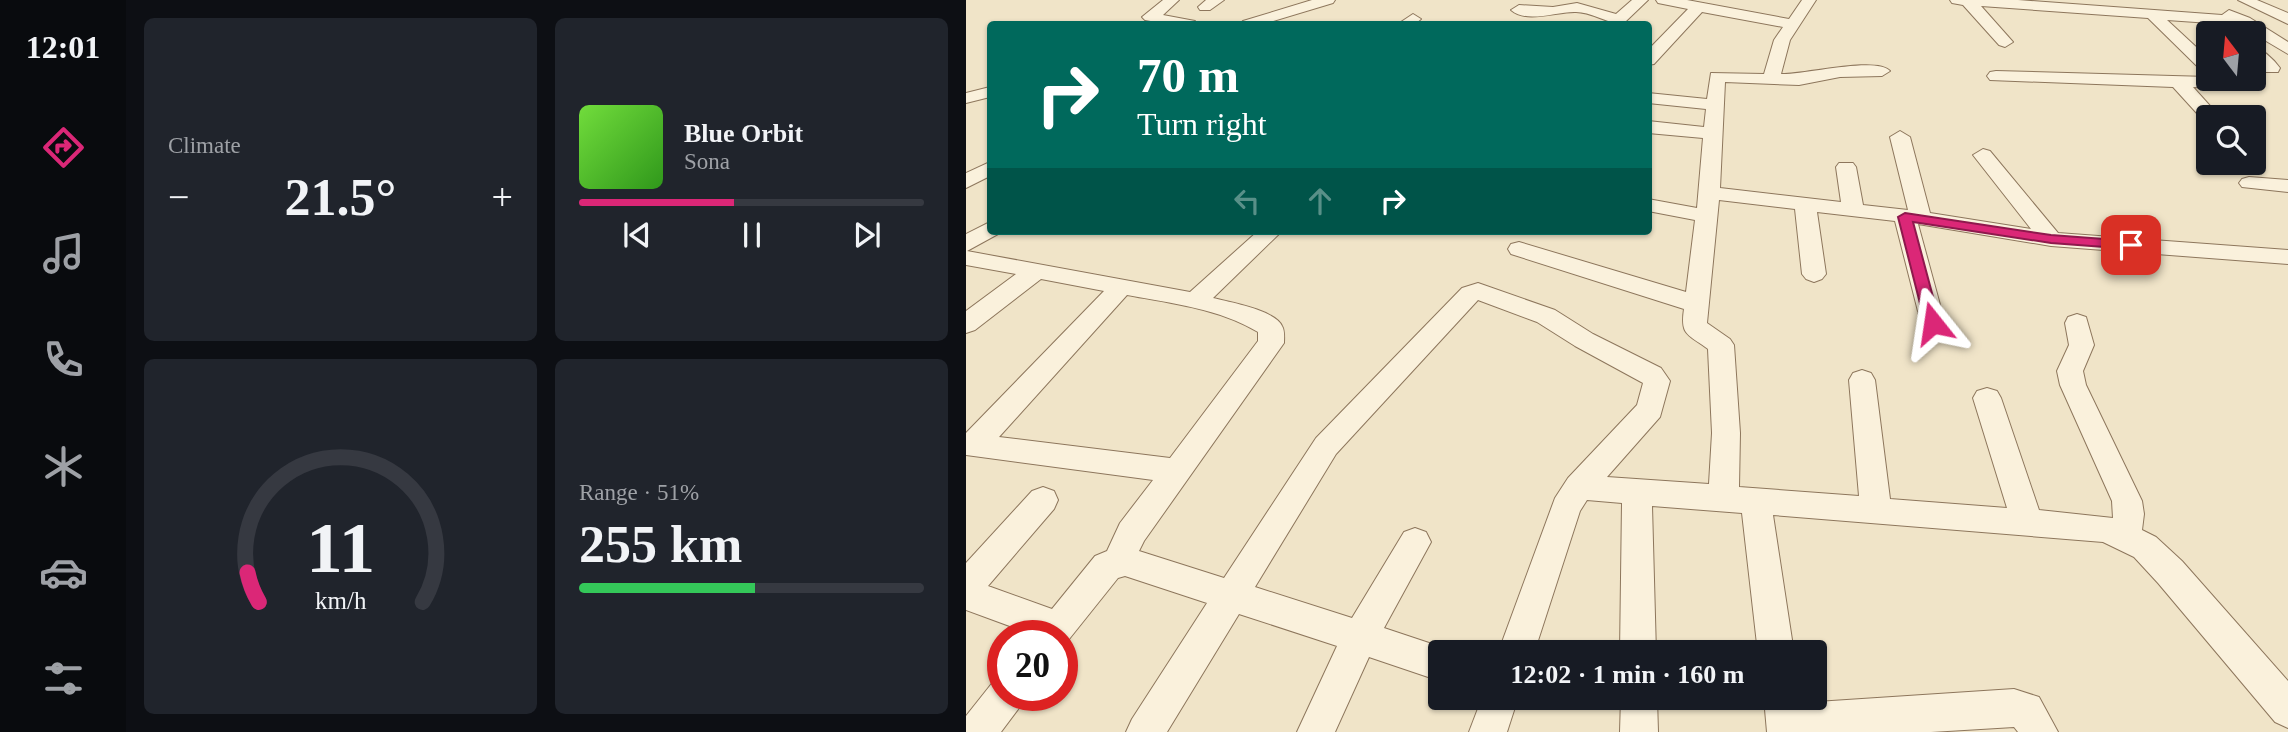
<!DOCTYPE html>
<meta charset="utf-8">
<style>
:root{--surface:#171b24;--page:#20242c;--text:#f1f3f6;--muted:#9ea1a6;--line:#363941;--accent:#db2777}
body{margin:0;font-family:Georgia,serif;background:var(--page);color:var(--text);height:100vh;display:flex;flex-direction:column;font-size:26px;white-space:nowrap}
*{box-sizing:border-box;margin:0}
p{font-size:23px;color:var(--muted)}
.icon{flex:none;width:38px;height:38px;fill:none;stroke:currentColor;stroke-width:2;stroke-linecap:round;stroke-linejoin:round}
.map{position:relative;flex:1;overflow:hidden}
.details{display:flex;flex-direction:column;gap:18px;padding:18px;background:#0d0f14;width:840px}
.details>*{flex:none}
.banner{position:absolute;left:21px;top:21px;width:665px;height:214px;border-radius:7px;box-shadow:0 2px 5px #0004;background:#00695c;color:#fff;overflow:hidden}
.needle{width:46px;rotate:344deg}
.controls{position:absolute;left:1230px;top:21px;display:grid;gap:14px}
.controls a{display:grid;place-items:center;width:70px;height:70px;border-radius:7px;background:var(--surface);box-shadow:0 2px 5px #0004;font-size:35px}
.speed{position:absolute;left:21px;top:620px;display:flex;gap:14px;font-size:35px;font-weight:700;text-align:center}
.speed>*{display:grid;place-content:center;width:91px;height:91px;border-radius:50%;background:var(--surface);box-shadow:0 2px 5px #0004;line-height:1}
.speed .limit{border:10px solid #d22;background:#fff;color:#111}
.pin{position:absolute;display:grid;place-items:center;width:60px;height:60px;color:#fff;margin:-30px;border-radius:14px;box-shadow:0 4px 10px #0006}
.me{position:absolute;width:77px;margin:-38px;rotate:345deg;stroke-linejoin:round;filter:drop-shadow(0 0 5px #0008)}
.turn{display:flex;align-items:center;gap:24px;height:147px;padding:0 35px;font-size:32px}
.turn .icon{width:91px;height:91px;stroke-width:2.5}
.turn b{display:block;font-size:49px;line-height:60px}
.lanes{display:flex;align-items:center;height:66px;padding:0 35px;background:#0003;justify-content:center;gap:35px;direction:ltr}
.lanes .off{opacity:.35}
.big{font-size:52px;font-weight:600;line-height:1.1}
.details .tile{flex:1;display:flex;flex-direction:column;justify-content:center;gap:10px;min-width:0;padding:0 24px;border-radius:10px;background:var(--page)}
.details .dial{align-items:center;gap:0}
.dial svg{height:182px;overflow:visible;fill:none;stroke:var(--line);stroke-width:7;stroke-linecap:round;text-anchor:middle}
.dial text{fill:var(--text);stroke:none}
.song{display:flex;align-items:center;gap:21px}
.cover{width:84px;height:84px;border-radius:10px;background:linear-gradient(135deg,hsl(100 70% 55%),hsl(110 70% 35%))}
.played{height:7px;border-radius:4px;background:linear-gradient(90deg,var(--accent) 45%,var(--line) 45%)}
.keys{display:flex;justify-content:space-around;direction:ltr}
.heat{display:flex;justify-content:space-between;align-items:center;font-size:38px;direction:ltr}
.charge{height:10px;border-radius:5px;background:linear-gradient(90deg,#34c759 51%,var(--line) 0)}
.details .tiles{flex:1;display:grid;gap:18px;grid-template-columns:repeat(2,1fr)}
.trip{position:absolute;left:462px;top:640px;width:399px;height:70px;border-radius:7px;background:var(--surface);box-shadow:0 2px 5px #0004;font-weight:600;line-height:70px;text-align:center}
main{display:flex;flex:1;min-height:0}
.tab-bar{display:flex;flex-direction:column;width:126px;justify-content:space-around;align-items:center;background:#090b0e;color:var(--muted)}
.tab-bar .icon{width:49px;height:49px}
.tab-bar .active{color:var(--accent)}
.tab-bar b{font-size:32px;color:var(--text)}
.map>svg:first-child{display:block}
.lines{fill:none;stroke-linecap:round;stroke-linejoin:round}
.minor-casing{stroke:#8d765c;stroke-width:2}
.minor{fill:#faf1dc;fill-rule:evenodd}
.route{fill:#db2777;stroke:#8e194d;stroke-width:2}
</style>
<main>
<nav class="tab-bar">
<b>12:01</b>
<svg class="icon active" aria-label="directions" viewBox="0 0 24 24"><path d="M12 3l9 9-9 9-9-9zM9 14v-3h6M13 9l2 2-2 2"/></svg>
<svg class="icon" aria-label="music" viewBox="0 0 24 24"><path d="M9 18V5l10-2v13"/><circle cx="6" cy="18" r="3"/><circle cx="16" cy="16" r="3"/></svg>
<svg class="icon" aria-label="phone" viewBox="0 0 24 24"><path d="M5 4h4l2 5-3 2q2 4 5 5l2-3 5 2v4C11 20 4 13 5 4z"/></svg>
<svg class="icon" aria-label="climate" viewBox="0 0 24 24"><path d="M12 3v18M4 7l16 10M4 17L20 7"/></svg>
<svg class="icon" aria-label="car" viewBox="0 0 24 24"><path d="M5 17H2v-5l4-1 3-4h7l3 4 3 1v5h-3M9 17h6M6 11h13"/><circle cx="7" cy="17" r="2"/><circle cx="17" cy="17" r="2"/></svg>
<svg class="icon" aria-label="filters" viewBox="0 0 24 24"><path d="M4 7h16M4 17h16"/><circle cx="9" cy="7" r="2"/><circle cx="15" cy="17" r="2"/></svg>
</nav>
<section class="details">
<div class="tiles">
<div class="tile"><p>Climate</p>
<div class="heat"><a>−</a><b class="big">21.5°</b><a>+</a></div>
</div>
<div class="tile">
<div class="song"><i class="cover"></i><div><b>Blue Orbit</b><p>Sona</p></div></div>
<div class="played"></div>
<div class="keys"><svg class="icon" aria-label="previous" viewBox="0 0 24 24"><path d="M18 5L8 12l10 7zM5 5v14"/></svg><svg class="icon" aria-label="pause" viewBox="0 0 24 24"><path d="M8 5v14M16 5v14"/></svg><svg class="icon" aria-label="next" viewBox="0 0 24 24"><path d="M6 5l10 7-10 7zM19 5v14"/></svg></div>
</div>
<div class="tile dial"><svg viewBox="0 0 100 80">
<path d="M14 69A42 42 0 1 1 86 69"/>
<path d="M14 69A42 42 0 0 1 9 56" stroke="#db2777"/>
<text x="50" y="56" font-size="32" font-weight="700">11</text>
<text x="50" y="72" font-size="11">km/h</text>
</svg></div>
<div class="tile"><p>Range · 51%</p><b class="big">255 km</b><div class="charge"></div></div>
</div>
</section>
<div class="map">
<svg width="1322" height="732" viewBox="0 0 1322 732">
<rect width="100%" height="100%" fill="#f0e4c8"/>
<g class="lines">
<defs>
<g id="minor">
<polygon points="197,0 213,0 197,15 229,21 231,24 201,24 179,20 176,17"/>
<polygon points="240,0 258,0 244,10 234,10 232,7"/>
<polygon points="346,0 369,0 367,3 297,24 274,24 277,21"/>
<path d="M666,0H682L658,23L653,24C640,22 624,12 610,12C592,11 561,24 545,10L553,5L587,7L611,3L650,14Z"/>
<path d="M690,0H721L823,19L836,0H850L824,40L815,74C838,75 910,56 924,71L916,76L874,77L833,85L759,82L754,188L875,202L870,167L873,163H887L890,167L897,205L942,210L924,137L934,131L944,137L964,213L1065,229L1007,155L1017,149L1024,151L1092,233L1322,250V264L1085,246L952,224L979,323L976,329L967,332L958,329L955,323L929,221L851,212L860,274L856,279L848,282L840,279L836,274L829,209L753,200L741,323L764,339L768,345L774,433L773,487L893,496L883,380L887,373L896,370L905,373L909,380L924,499L1041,508L1007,398L1011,391L1021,388L1031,391L1035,398L1073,510L1147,518L1146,501L1094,385L1091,371L1103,345L1099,323L1102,317L1111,314L1120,317L1128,345L1117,371L1120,385L1176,501L1178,514L1176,530L1190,537L1216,561L1322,681V728L1309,722L1192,583L1168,557L1137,542L807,515L828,653H792L776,513L686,506L690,653H654L656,503L621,500L614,511L568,653H532L589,498L602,478L671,405L677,383L609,346L571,322L512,300L370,454L289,587L386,618L438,532L449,528L460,532L465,542L418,628L487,651L488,653H474V681L403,657L369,732H331L371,646L273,614L201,732H160L166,719L241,603L159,576L152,578L96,648V635H68L0,610V563L66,491L77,487L88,491L92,500L88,509L22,586L86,609L129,556L141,551L154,523L187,480L0,455V433L138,291L75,279L9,330L0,333V311L50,274L0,265V234L24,222V231H34L32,234L1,251L224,292L292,231H316L247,298C263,302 309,310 316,326C319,331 318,338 318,343L178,541L173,551L258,578L350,438L496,288L512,283L589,310L627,334L695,368L704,381L694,417L641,477L743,484L746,433L742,349C722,334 714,336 718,309L545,254L542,249L545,244L553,242L720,292L729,220L682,211V199L731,208L737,138L682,133V121L738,127L740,109L682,103V93L741,99L745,73L798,74L808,40L817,27L736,12L688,64L682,65V50L722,9L692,3ZM161,295C205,303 254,309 292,332V341L204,458L33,437Z"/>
<polygon points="984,0 1052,0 1256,15 1263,10 1284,18 1322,42 1322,54 1273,25 1201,20 1242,58 1242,72 1236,71 1182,18 1015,6 1047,42 1039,47 1033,45 997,5 986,3"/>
<polygon points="1272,0 1291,0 1322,13 1322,24"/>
<polygon points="447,14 455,19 449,24 432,24"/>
<path d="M1288,47C1298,50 1308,60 1314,68L1312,72H1300L1288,61Z"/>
<polygon points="1030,71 1242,77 1263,79 1266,83 1257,88 1227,87 1254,117 1242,117 1242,122 1238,121 1207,87 1024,80 1021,76 1024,72"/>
<polygon points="24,87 24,97 0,103 0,93"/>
<polygon points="24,162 24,176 0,188 0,173"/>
<polygon points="1283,177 1322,180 1322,192 1276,187 1273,183 1276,179"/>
<polygon points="37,678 37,695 58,695 53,708 35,732 0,732 0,716 27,682"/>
<polygon points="1048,689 1073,697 1092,732 1052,732 1048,727 965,732 801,732 798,698 834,698 835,703"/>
<polygon points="516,698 552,698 541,732 503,732"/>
<polygon points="655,698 691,698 692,732 654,732"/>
</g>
</defs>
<use href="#minor" class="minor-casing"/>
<use href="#minor" class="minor"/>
</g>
<polygon class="route" points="939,213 1085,235 1165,241 1172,245 1165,249 1085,243 947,222 974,323 967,328 959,323 932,217"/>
</svg>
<div class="controls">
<a><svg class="needle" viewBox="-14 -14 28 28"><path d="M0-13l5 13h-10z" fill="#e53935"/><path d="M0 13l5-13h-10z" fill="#9ea1a6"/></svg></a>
<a><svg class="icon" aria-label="search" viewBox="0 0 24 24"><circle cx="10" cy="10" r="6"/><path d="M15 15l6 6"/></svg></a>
</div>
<div class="speed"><div class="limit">20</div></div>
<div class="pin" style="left:1165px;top:245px;background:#d93025"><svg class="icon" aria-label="arrive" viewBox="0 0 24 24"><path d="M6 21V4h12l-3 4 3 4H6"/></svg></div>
<svg class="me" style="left:967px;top:323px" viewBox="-20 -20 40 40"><path d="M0-17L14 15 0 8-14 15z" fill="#db2777" stroke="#fff" stroke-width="4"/></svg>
<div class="trip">12:02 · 1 min · 160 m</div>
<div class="banner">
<div class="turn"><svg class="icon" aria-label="right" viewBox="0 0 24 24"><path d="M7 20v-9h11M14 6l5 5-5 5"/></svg><div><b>70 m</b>Turn right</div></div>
<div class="lanes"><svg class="icon off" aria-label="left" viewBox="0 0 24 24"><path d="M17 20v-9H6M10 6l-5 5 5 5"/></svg><svg class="icon off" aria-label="ahead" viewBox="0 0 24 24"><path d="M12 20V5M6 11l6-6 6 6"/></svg><svg class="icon" aria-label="right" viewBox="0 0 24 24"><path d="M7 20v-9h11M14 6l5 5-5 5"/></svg></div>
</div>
</div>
</main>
